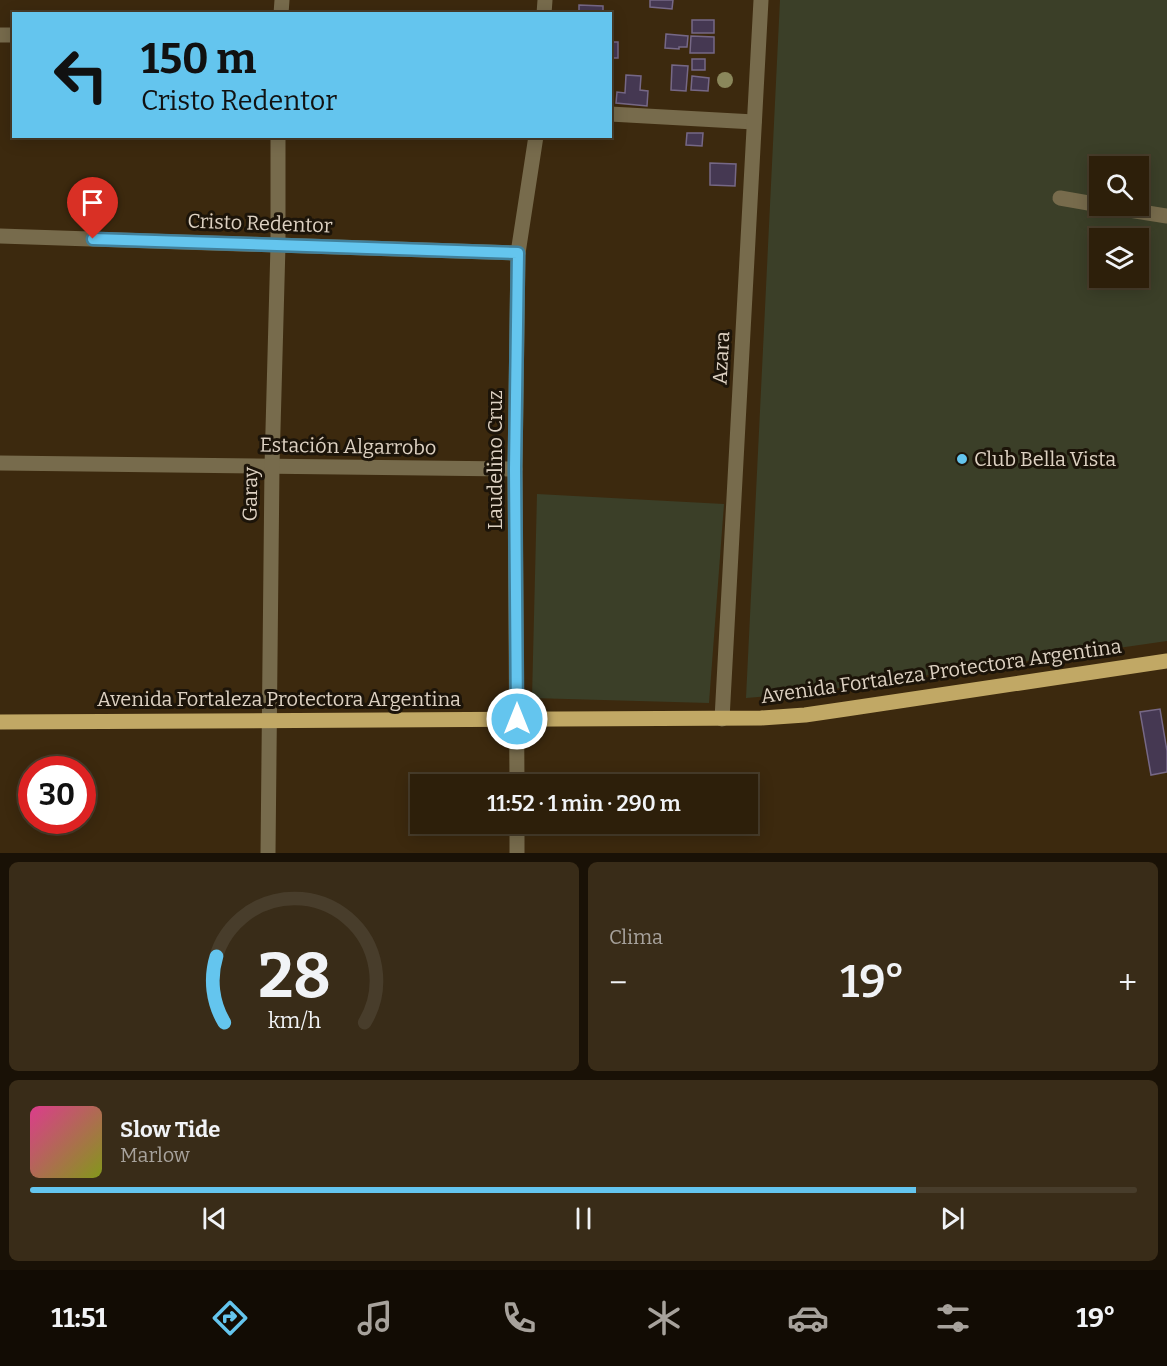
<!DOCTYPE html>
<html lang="es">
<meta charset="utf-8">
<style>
:root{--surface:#2d1f0a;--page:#392c18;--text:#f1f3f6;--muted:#a7a29c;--line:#483d2b;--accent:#64c5ee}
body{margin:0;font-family:Bitter,serif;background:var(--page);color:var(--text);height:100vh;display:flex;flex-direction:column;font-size:22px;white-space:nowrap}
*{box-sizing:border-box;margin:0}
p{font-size:20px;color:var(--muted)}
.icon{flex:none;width:33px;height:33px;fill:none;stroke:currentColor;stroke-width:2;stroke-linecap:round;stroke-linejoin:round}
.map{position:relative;height:853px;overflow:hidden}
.panel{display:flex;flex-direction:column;gap:9px;padding:9px;background:#191106;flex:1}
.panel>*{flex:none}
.hud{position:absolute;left:12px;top:12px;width:600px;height:126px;border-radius:0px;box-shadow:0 3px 15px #0003,0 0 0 2px var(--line);background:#64c5ee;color:#111;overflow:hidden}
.buttons{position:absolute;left:1089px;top:156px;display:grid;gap:12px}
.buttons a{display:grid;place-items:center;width:60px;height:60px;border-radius:0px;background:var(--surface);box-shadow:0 3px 15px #0003,0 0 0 2px var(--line);font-size:30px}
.speed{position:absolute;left:18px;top:756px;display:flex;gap:12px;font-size:30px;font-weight:700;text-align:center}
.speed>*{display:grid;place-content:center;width:78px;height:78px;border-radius:50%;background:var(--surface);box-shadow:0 3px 15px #0003,0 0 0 2px var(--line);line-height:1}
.speed .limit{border:9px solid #d22;background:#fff;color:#111}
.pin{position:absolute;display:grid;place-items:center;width:51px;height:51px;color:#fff;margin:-62px -26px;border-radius:50% 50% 50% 0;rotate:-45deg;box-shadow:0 0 6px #0007}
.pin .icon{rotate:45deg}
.me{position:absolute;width:66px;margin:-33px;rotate:0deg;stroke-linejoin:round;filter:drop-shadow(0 0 4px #0008)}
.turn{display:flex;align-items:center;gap:21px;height:126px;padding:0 30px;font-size:27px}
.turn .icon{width:78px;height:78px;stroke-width:2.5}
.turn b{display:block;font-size:42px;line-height:51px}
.big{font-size:45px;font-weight:600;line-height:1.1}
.panel .tile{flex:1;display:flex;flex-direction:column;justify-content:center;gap:9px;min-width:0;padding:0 21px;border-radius:9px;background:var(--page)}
.panel .dial{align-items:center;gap:0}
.dial svg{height:156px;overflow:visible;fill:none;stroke:var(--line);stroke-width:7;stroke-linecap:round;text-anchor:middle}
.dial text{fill:var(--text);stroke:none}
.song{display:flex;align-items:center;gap:18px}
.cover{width:72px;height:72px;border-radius:9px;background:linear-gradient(135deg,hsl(330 70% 55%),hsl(70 70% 35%))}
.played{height:6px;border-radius:3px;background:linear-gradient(90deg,var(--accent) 80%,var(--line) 80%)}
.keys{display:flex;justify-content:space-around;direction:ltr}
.heat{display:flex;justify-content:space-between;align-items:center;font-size:33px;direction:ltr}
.panel .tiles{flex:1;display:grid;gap:9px;grid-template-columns:1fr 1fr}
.tile:last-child{grid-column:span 2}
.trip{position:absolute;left:410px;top:774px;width:348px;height:60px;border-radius:0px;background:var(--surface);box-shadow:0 3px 15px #0003,0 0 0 2px var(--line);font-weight:600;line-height:60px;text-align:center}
.menu{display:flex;height:96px;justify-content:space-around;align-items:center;background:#120c04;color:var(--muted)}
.menu .icon{width:42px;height:42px}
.menu .current{color:var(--accent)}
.menu b{font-size:27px;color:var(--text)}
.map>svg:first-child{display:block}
.green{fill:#3b3f28;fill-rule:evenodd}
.building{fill:#453852;stroke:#766886;stroke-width:1.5}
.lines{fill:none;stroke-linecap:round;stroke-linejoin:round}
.minor{stroke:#776b4c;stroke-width:15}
.major{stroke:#c1a865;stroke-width:15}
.tree{fill:#8a875b}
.route-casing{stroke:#41809b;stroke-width:15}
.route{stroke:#64c5ee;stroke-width:10}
.poi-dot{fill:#64c5ee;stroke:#1c1409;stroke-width:2}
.labels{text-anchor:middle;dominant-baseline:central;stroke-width:6;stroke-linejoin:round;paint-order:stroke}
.street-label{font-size:20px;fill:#ddd1c2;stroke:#1c1409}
.poi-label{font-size:20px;fill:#ddd1c2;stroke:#1c1409;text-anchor:start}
</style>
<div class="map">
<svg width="1167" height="853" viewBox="0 0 1167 853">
<rect width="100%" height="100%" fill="#3c290e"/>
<g class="green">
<path d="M780,0H1167V641L797,694L746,698ZM1100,166H1138V206H1100ZM1100,238H1138V278H1100Z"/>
<polygon points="537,494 724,504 709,703 532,698"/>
</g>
<g class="building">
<polygon points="650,0 673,0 672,9 650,7"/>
<polygon points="579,5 603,6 603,14 579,14"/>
<rect x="692" y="20" width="22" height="13"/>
<polygon points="666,34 688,36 687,47 679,47 679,49 665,48"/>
<polygon points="691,36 714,37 714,53 690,53"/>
<rect x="610" y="42" width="8" height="16"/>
<rect x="692" y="59" width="13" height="11"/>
<polygon points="672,65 688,66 686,91 671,90"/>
<polygon points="626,75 641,76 640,90 648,91 647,106 616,103 617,92 625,93"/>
<polygon points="692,76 709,78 708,91 691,90"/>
<polygon points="687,133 703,133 702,146 686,145"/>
<polygon points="710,163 736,164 735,186 710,185"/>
<polygon points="1160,709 1167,751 1167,772 1151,775 1140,712"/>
</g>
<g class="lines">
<g class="minor">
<polyline points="281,14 282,0"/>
<polyline points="544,14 545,0"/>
<polyline points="0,35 14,35"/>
<polyline points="610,114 754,122"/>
<polyline points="1060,198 1100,205"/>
<polyline points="1104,206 1167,216"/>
<polyline points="0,236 518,253"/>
<polyline points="0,463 515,469"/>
<polyline points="722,719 761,0"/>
<polyline points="517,784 515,469 518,253 536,136"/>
<polyline points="517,824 517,853"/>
<polyline points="268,853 272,466 278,245 278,136"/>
</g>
<polyline class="major" points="0,722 761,718 805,715 846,709 1167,661"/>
</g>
<circle class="tree" cx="725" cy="80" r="8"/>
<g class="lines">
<defs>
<polyline id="route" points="93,239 518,253 515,469 517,719"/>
</defs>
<use href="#route" class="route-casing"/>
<use href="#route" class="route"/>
</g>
<circle class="poi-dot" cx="962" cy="459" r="6"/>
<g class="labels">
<g class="street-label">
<text transform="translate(260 223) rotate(2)">Cristo Redentor</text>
<text transform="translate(721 358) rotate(-87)">Azara</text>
<text transform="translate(348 446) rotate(1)">Estación Algarrobo</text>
<text transform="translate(495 460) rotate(-90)">Laudelino Cruz</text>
<text transform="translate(250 494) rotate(-89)">Garay</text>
<text transform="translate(941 671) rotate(-8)">Avenida Fortaleza Protectora Argentina</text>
<text x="279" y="699">Avenida Fortaleza Protectora Argentina</text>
</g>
<g class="poi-label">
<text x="974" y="459">Club Bella Vista</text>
</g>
</g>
</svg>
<div class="buttons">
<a><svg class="icon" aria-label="search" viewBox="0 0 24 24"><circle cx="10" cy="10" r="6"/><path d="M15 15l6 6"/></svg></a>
<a><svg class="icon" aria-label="layers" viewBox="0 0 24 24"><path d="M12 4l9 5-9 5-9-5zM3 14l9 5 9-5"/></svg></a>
</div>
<div class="speed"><div class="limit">30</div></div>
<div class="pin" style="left:93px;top:239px;background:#d93025"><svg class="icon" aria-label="arrive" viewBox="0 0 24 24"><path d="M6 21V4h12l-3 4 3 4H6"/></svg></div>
<svg class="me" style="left:517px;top:719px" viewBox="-20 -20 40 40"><circle r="17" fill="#64c5ee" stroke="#fff" stroke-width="3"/><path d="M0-11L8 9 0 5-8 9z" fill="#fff"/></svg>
<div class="trip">11:52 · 1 min · 290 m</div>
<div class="hud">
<div class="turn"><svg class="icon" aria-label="left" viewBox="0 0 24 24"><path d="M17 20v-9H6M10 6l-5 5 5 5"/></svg><div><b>150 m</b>Cristo Redentor</div></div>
</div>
</div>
<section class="panel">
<div class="tiles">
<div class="tile dial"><svg viewBox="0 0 100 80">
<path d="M14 69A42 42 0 1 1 86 69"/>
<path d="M14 69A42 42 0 0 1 10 35" stroke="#64c5ee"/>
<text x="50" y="56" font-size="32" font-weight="700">28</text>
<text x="50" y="72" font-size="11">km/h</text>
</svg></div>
<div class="tile"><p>Clima</p>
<div class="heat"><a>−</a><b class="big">19°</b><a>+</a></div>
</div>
<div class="tile">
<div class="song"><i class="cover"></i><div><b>Slow Tide</b><p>Marlow</p></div></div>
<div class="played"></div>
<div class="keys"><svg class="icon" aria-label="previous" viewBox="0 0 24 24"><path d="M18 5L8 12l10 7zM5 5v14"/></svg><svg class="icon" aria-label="pause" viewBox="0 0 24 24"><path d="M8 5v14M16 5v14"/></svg><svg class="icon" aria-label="next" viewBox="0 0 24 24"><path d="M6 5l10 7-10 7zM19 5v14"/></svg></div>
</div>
</div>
</section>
<nav class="menu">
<b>11:51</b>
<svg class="icon current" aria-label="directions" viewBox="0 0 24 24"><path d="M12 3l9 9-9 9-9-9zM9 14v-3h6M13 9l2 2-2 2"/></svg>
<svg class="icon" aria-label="music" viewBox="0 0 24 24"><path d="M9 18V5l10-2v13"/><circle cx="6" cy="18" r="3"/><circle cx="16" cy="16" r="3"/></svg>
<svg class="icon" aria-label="phone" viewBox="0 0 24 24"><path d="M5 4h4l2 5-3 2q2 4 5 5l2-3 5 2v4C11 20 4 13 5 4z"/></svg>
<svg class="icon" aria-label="climate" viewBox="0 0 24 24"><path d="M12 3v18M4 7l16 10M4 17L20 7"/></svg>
<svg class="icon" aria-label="car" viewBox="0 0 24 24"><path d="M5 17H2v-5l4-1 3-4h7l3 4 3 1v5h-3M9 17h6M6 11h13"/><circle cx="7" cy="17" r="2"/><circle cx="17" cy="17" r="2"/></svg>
<svg class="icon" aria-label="filters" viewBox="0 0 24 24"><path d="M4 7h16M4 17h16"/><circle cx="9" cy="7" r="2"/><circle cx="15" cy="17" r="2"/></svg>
<b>19°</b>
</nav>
